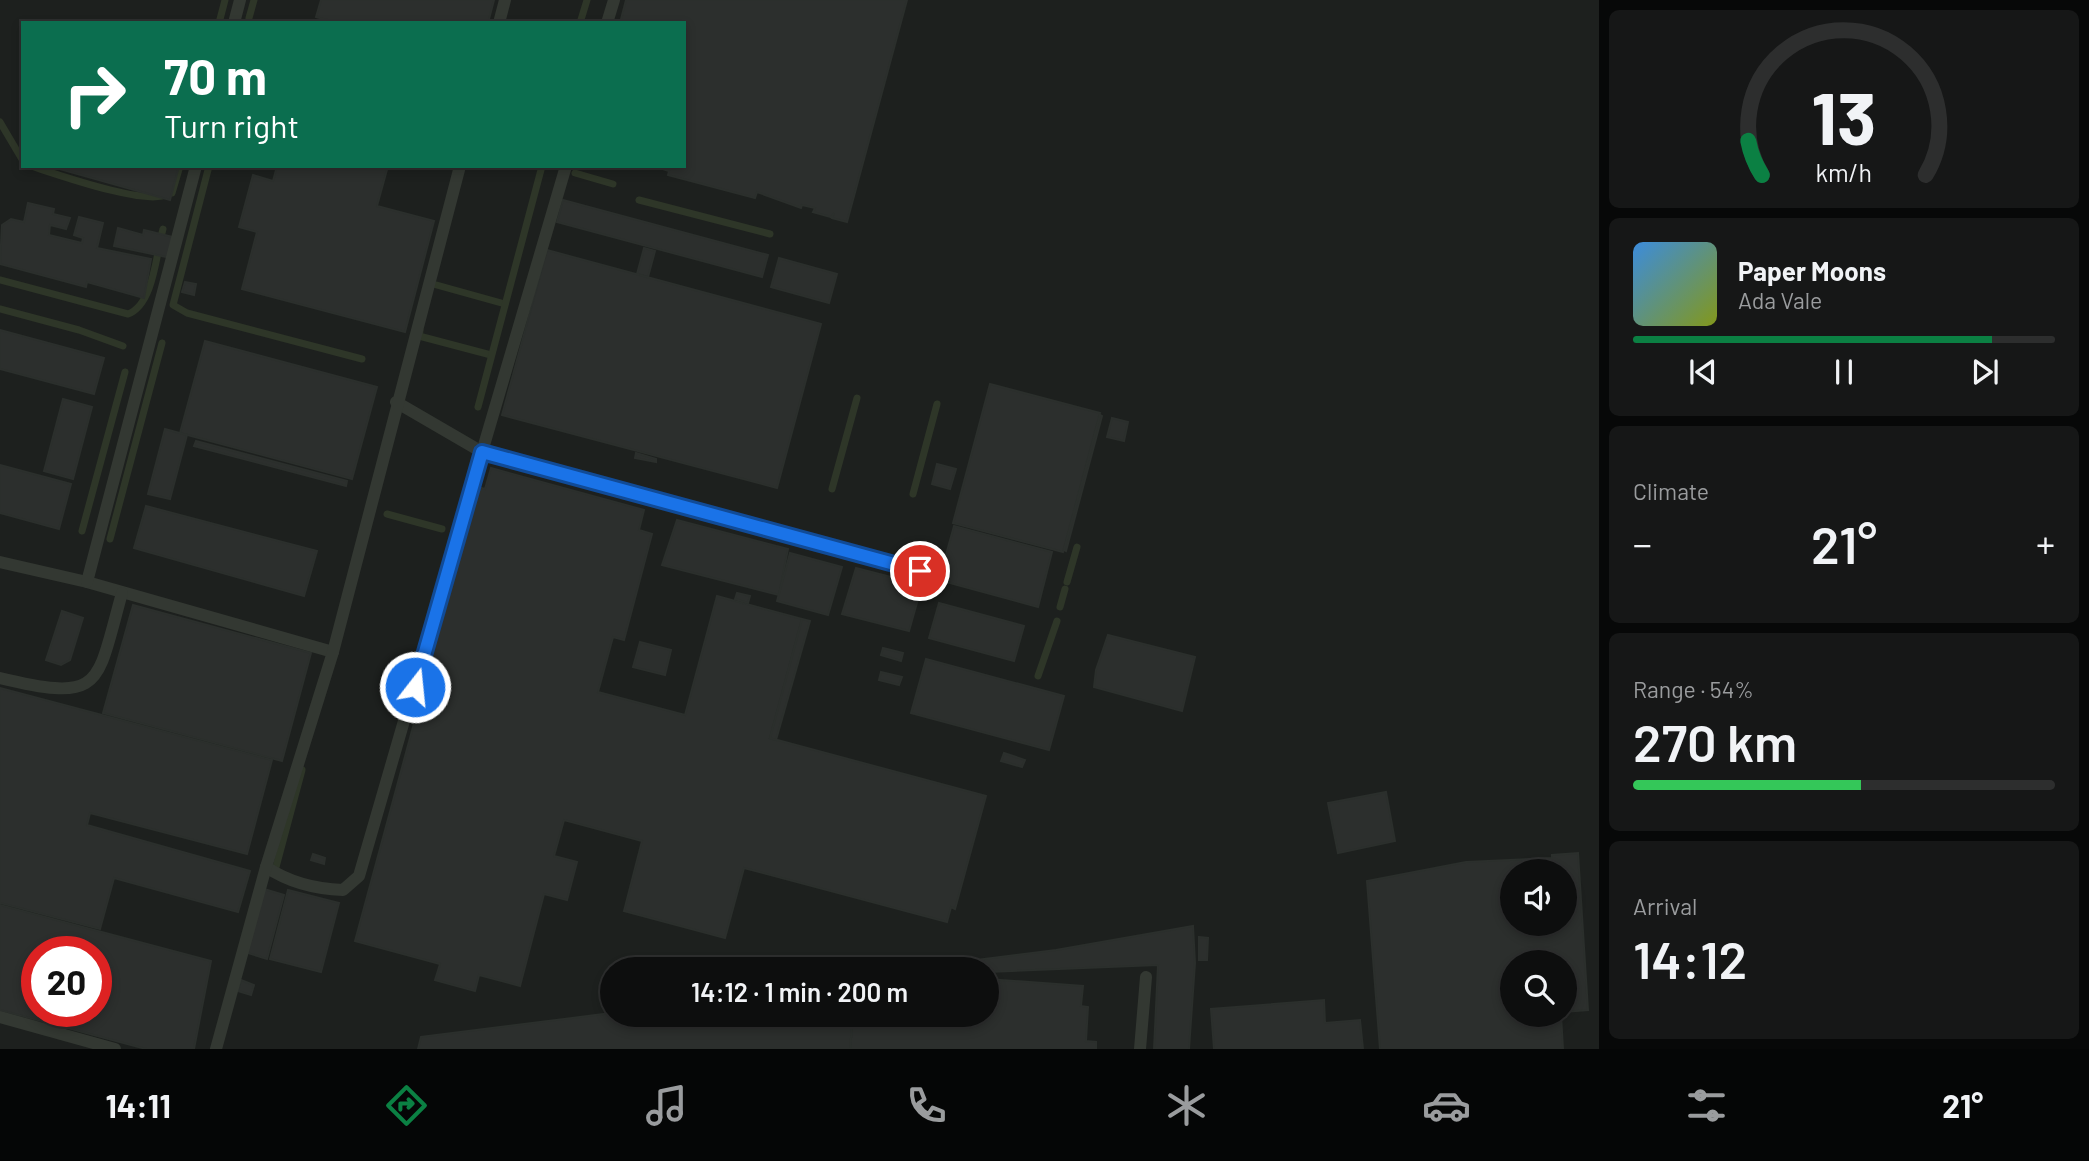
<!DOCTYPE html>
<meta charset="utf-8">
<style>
:root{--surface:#0d0e0e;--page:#161717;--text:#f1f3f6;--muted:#9a9c9e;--line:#2d2e2e;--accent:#0b8043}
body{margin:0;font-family:Barlow,sans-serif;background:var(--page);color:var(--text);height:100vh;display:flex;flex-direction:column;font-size:26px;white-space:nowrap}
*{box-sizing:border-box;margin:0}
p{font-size:23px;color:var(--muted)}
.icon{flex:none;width:38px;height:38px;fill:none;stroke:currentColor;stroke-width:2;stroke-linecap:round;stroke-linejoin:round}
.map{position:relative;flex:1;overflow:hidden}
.panel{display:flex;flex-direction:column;gap:10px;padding:10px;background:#070808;width:490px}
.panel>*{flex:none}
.banner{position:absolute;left:21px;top:21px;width:665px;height:147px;border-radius:0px;box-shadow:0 4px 10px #0003,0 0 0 2px var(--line);background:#0b6e4f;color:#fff;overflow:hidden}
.tools{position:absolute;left:1500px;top:859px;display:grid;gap:14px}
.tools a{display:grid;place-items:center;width:77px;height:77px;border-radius:50%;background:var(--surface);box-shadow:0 4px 10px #0003,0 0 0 2px var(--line);font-size:35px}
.speed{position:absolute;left:21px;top:936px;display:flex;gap:14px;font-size:35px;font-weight:700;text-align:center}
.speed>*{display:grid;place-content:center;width:91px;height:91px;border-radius:50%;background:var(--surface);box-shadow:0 4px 10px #0003,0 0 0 2px var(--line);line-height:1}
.speed .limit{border:10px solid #d22;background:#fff;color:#111}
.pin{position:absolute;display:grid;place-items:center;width:60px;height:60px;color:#fff;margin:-30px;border:4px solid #fff;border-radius:50%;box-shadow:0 2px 7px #0007}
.me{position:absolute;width:77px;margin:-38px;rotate:16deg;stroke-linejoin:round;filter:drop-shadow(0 0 5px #0008)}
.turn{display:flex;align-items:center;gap:24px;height:147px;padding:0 28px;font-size:32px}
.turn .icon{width:91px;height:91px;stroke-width:2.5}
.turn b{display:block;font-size:49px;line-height:60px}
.big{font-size:52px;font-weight:600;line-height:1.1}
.panel .card{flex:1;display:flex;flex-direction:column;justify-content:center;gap:10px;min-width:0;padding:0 24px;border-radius:10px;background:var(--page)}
.panel .dial{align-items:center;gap:0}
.dial svg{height:182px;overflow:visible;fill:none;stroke:var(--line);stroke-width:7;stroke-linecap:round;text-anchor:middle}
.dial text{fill:var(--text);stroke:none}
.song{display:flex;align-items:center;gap:21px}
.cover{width:84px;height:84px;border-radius:10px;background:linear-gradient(135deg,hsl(210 70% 55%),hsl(70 70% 35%))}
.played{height:7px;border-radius:4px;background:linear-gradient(90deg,var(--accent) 85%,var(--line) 85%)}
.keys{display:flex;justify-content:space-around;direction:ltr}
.heat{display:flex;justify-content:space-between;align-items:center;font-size:38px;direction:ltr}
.charge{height:10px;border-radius:5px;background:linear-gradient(90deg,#34c759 54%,var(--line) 0)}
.trip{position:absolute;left:600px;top:957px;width:399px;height:70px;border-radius:35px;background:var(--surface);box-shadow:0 4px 10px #0003,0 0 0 2px var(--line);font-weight:600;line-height:70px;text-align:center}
.tab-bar{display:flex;height:112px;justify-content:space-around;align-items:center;background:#050606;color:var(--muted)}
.tab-bar .icon{width:49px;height:49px}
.tab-bar .active{color:var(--accent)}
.tab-bar b{font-size:32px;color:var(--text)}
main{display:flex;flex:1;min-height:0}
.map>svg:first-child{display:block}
.built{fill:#1d201e;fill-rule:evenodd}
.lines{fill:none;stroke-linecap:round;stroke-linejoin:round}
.stream{stroke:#2e3628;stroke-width:7}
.building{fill:#2c2f2d;stroke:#2b2f2c;stroke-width:2;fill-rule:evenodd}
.lane{stroke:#333832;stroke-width:12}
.route-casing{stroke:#114b97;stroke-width:18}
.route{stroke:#1a73e8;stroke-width:12}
</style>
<main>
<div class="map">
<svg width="1599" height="1049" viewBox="0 0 1599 1049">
<rect width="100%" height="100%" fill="#111312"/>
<path class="built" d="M0,0H1599V1049H0ZM23,23H684V166H23ZM1512,872H1564V924H1512ZM37,952H96V1012H37ZM1512,962H1564V1015H1512ZM612,970H987V1015H612Z"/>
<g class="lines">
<g class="stream">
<polyline points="249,18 254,0"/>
<polyline points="219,23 225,0"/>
<polyline points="580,23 587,0"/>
<polyline points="0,122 23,161"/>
<path d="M31,166C56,174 149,207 167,194"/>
<polyline points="209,166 173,305 187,313 362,359"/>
<polyline points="575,173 613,184"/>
<polyline points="172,193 180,166"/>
<polyline points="639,200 770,234"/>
<path d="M0,280L128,314C154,304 156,254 163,229"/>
<polyline points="433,284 505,304"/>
<polyline points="0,309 79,330 123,346"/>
<polyline points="420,331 419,336 491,355"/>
<polyline points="478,407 542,166"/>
<polyline points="832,489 857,398"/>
<polyline points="913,494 937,404"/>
<polyline points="387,514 442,529"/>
<polyline points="82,531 125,372"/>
<polyline points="110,539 162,343"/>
<polyline points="1067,582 1077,547"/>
<polyline points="1060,607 1065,589"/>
<polyline points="1038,676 1057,621"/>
<polyline points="276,867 302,770"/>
</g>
</g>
<g class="building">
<polygon points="321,0 494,0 488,23 338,23 316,17"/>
<polygon points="626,0 907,0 847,222 832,218 834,213 831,217 813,212 815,208 802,205 801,208 757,192 755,198 668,175 669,171 653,166 684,166 684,23 620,23"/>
<polygon points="49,166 179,166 170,200"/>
<polygon points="277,166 388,166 377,206 434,221 405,332 242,289 257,232 239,227 253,175 273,181"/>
<polygon points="563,200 768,255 762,277 557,222"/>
<polygon points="28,203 54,209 53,214 70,218 66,229 50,225 49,235 82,243 83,238 74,235 79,217 103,223 97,248 151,259 144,298 87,282 86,287 0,264 2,225 11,219 24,222"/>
<polygon points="118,228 143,235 144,230 181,239 176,259 114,246"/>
<polygon points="644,248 655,251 648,277 637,274"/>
<polygon points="547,250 821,324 777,488 502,415"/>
<polygon points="779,258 837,274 829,303 771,287"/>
<polygon points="185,282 196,284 194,295 182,292"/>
<polygon points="0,330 104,358 94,394 0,369"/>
<polygon points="205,341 377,387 352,479 180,433"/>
<polygon points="990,384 1100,413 1063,552 953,523"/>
<polygon points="63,399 92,407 73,479 44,471"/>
<polygon points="1100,415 1102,416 1066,551 1064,550"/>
<polygon points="1112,418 1128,422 1124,441 1107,437"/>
<polygon points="165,429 187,435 170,499 148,494"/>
<polygon points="196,441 347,481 346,486 194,446"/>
<polygon points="636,453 656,459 656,462 635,458"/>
<polygon points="937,464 956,469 950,489 932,484"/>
<polygon points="0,465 71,484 59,529 0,513"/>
<polygon points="491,468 644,510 639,530 652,534 624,640 613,637 598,692 685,715 717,596 802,619 770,738 986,796 955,909 951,907 947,922 744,868 725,938 624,911 642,841 564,820 554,856 577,862 567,900 544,894 520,986 479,975 475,991 435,980 440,964 355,941 478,487 485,489"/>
<polygon points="146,506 317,551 304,596 134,548"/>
<polygon points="677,520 788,549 779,595 662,565"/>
<polygon points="954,526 1052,552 1038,607 939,580"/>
<polygon points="790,553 842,567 828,615 777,601"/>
<polygon points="856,568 922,585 909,631 842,614"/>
<polygon points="737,593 750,596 748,603 735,599"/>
<polygon points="939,603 1024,626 1014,661 929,638"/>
<polygon points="133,605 311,653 282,761 103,713"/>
<polygon points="62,611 83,618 70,660 61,665 46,660"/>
<polygon points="802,619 810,621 776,740 770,738"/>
<polygon points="1108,635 1195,657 1182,711 1094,687 1096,670"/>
<polygon points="640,642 671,650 665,675 633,667"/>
<polygon points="883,648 903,653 901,661 881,655"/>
<polygon points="926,659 1064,696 1049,750 911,713"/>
<polygon points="881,672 902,677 899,685 879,680"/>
<polygon points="0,688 272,760 247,854 90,813 87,825 250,871 238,912 114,878 100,929 0,903"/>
<polygon points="1004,753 1025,760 1022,767 1001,761"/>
<polygon points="1386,792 1395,841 1338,853 1328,803"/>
<path d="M1578,853L1588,1010L1564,1012V962H1512V1015H1561L1563,1049H1380L1367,881L1466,862L1552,858V855ZM1512,872H1564V924H1512Z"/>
<polygon points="313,854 325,858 324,864 311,860"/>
<polygon points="264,889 284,895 267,959 245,952"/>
<polygon points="288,890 339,903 321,972 270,959"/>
<path d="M0,905L211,961L194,1049H146L0,1010ZM37,952H96V1012H37Z"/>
<polygon points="1193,926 1195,963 1189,1049 1154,1049 1158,965 987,972 897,970 1056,950"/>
<polygon points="1199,937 1208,938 1207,960 1199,960"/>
<polygon points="987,979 1083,986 1081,1006 1088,1007 1086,1041 1096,1042 1096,1049 850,1049 853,1015 987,1015"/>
<polygon points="241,980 254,985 251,995 238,991"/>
<polygon points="1324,1000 1325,1023 1360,1020 1363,1049 1214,1049 1211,1009"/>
<polygon points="612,1013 612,1015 853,1015 850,1049 418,1049 421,1037"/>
</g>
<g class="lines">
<g class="lane">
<polyline points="234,23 240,0"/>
<polyline points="499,23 505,0"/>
<polyline points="607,23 614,0"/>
<polyline points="566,166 482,452 920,571"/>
<polyline points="0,562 87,582 333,652"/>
<polyline points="87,582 196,166"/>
<path d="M0,678C104,703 96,686 122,593"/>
<path d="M266,867C290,883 315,889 343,890L359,876L482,452L396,402"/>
<polyline points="0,1017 115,1049"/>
<polyline points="216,1049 266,867 333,652 460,166"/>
<polyline points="1140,1049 1146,977"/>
</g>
</g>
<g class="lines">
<defs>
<polyline id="route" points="415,687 482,452 920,571"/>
</defs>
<use href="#route" class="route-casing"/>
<use href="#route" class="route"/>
</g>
</svg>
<div class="tools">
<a><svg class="icon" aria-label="sound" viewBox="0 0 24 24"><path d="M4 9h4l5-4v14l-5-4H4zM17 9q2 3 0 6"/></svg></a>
<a><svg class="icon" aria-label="search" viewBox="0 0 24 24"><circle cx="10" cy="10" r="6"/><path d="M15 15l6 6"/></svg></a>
</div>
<div class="speed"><div class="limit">20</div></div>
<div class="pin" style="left:920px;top:571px;background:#d93025"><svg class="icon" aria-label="arrive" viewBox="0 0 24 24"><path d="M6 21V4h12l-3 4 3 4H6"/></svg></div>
<svg class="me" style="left:415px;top:687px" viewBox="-20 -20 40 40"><circle r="17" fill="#1a73e8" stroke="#fff" stroke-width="3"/><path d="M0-11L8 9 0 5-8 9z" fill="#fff"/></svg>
<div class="trip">14:12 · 1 min · 200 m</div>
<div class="banner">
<div class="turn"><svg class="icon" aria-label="right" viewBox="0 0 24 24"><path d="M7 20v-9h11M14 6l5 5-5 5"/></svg><div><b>70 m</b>Turn right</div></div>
</div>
</div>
<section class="panel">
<div class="card dial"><svg viewBox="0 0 100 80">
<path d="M14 69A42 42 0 1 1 86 69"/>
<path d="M14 69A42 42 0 0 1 8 54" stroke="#0b8043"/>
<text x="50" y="56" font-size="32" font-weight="700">13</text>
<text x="50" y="72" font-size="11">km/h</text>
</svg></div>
<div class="card">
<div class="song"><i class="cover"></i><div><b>Paper Moons</b><p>Ada Vale</p></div></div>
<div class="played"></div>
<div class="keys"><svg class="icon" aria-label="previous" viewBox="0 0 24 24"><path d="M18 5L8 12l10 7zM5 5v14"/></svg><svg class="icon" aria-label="pause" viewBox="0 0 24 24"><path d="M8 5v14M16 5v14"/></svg><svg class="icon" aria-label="next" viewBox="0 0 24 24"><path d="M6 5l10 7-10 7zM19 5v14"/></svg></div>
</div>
<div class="card"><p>Climate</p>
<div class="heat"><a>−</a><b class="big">21°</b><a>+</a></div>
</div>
<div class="card"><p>Range · 54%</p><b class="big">270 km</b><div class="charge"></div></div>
<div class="card"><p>Arrival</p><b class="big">14:12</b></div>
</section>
</main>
<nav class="tab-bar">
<b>14:11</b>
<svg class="icon active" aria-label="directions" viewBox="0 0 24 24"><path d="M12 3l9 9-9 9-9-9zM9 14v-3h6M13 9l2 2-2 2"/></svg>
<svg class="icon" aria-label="music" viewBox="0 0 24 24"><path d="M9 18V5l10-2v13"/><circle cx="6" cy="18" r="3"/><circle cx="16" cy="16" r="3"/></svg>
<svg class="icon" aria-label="phone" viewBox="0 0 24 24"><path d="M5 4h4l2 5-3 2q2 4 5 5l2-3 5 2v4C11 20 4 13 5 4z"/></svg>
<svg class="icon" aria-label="climate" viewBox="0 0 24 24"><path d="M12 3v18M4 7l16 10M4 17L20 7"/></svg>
<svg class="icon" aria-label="car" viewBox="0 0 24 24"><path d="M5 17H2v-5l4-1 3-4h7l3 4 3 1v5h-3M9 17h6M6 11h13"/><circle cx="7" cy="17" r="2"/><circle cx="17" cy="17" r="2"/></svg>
<svg class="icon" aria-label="filters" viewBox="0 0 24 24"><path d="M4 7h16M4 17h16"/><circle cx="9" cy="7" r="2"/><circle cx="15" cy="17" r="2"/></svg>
<b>21°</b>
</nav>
